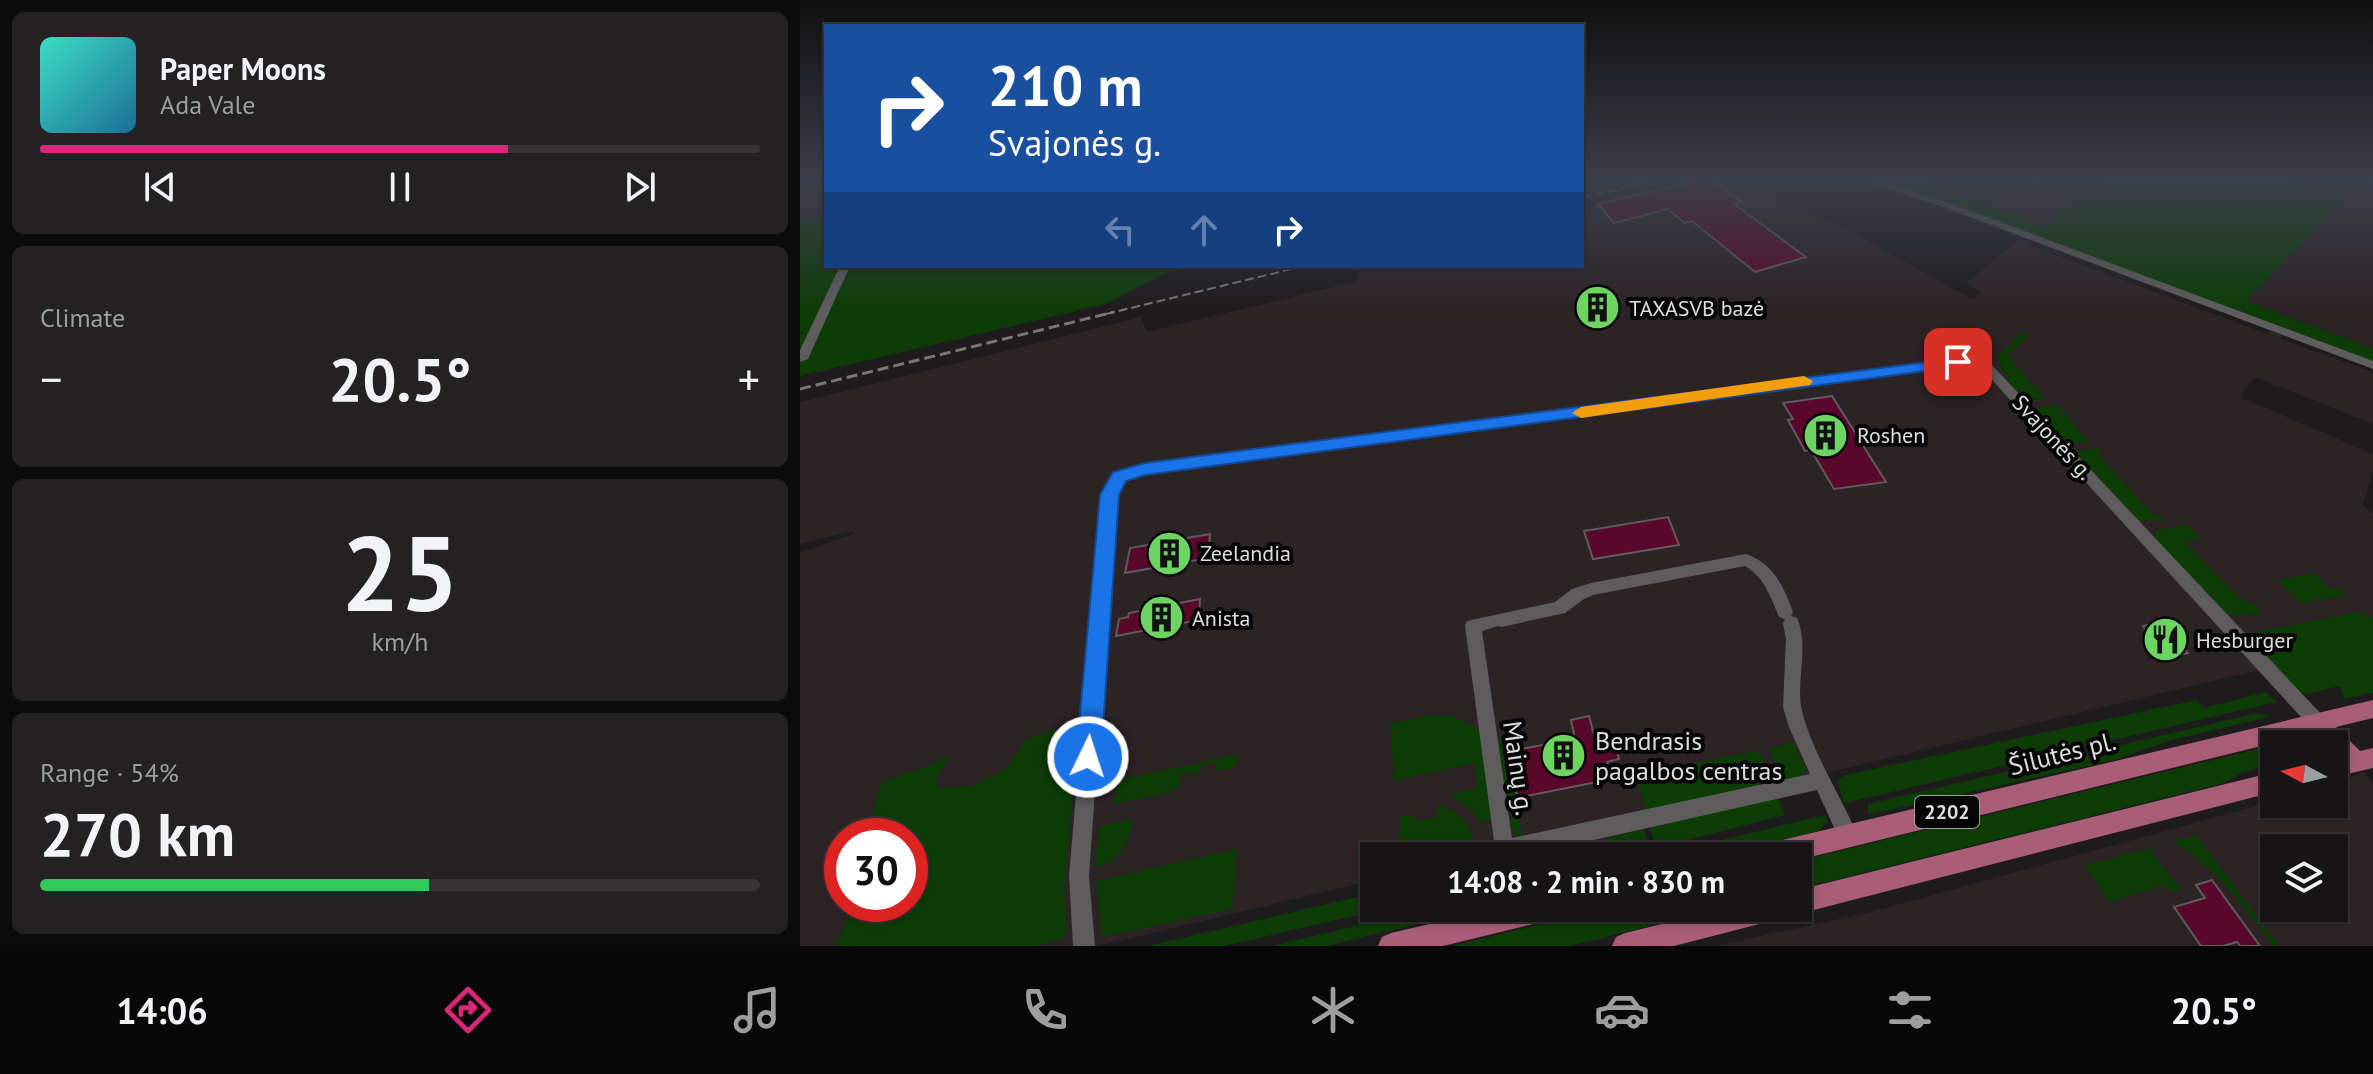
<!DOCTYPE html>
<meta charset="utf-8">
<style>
:root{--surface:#161415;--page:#232122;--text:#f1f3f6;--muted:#9e9ea0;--line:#353334;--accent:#db2777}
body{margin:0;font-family:"PT Sans",sans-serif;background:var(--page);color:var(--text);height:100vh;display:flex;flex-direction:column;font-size:30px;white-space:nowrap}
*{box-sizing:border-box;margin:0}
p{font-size:26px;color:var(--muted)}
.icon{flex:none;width:44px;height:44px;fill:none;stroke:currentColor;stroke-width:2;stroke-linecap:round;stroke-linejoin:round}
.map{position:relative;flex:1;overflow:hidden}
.sheet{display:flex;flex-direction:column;gap:12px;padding:12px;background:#0c0b0c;width:800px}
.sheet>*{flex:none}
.top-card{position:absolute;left:24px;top:24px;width:760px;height:244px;border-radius:0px;box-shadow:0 2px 6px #0004,0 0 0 2px var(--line);background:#1a4fa0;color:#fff;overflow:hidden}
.needle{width:52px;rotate:277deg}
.buttons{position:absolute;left:1460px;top:730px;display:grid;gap:16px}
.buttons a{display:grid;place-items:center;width:88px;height:88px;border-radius:0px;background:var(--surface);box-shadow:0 2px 6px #0004,0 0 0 2px var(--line);font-size:40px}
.speed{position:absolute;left:24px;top:818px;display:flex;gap:16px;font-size:40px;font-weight:700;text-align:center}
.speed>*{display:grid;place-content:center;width:104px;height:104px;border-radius:50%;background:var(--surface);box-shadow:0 2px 6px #0004,0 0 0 2px var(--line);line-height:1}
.speed .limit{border:12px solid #d22;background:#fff;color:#111}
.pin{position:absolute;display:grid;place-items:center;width:68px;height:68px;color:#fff;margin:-34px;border-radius:16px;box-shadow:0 4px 12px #0006}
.me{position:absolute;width:88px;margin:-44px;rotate:4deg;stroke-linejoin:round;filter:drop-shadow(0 0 6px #0008)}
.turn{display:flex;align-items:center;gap:28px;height:168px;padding:0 32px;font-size:36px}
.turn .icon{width:104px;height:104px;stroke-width:2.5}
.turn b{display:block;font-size:56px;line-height:68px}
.lanes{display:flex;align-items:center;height:76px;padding:0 32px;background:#0003;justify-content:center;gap:40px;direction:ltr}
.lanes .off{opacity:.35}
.big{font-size:60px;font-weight:600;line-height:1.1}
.sheet .tile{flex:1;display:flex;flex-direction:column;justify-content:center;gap:12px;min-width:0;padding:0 28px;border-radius:12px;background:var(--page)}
.sheet .dial{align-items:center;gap:0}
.dial b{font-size:104px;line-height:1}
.song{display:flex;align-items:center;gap:24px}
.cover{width:96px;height:96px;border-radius:12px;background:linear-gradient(135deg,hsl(170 70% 55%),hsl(200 70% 35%))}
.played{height:8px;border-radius:4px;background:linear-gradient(90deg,var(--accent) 65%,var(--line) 65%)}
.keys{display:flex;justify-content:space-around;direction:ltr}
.heat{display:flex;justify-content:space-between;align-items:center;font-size:44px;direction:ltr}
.charge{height:12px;border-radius:6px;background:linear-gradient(90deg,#34c759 54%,var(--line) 0)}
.trip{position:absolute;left:560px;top:842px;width:452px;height:80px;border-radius:0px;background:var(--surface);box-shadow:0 2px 6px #0004,0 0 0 2px var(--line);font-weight:600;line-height:80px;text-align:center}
.tabs{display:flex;height:128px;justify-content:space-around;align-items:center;background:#090808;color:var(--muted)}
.tabs .icon{width:56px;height:56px}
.tabs .active{color:var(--accent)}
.tabs b{font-size:36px;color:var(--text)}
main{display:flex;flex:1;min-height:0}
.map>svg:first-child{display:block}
.built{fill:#2c2325;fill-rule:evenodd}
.green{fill:#0d3c07}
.building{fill:#59082c;stroke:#5e5b5c;stroke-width:2}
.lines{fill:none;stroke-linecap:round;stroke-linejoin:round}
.minor{fill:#5f5c5d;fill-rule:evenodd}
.major{fill:#a85e77;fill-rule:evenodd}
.rail-far1{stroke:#797677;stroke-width:2;stroke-dasharray:9 4;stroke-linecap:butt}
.rail{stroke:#797677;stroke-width:3;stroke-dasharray:11 5;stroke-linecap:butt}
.route{fill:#1a73e8;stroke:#114b97;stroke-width:2}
.slow{fill:#f59e0b}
.labels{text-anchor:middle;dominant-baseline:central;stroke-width:8;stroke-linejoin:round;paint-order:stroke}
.shield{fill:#070607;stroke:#9e9c9c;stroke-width:2}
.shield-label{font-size:20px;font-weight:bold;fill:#dedcdc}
.poi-label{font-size:22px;fill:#dedcdc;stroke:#070607;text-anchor:start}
.street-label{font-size:22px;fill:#dedcdc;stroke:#070607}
.near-poi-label{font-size:26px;fill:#dedcdc;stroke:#070607;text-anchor:start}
.near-street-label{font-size:26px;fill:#dedcdc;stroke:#070607}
</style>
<main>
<section class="sheet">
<div class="tile">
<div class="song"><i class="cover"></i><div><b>Paper Moons</b><p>Ada Vale</p></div></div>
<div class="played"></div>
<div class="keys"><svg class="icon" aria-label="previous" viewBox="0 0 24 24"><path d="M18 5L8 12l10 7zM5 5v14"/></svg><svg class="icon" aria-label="pause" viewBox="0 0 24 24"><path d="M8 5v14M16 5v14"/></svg><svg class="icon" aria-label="next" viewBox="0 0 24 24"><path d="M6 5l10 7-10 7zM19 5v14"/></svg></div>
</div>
<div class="tile"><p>Climate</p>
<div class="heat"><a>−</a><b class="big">20.5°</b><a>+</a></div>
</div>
<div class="tile dial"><b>25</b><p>km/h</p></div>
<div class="tile"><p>Range · 54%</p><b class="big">270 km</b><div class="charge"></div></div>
</section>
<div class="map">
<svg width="1573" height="946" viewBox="0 0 1573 946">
<rect width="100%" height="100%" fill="#1e1b1c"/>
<g class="built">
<polygon points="0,180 26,180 26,217 0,221"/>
<path d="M883,180H924L1039,225L1173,300L1180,292L1166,283L1220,239L1229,242L1228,245L1468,334L1471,331L1482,335L1481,339L1573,372V424L1455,377L1440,397L1573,454V470L1563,505L1573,514V643L677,856H574V880L298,946H0V553L52,534L54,531L0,544V402L341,317L347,332L557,281L558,266H782V207ZM42,836H110V904H42Z"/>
<polygon points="1117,180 1315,180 1244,226"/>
<polygon points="1476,180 1573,180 1573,348 1446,301 1543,200"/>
<path d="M1564,772L1573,783V946H914L1071,912L1474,801V804H1534V784ZM1474,848H1534V908H1474Z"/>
</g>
<g class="green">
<polygon points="1073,180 1117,180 1244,226 1315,180 1476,180 1544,200 1446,301 1573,348 1573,363 1142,202"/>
<polygon points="26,217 26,266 396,266 364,274 306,304 0,376 0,221"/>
<polygon points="1221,332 1229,335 1207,355 1247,400 1224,399 1205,377 1210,376 1206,371 1201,372 1199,355"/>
<polygon points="1259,405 1283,436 1292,441 1267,444 1237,415 1240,407"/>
<polygon points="1297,448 1302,451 1298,455 1354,515 1362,516 1363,520 1339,521 1277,456 1277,451"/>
<polygon points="1387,525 1401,539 1385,543 1441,600 1457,605 1460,613 1429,616 1354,539 1355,530"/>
<polygon points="1514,573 1530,589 1537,588 1545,596 1501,603 1477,580"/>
<polygon points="1557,612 1573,617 1573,693 1544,699 1540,686 1506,694 1499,691 1447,634"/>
<polygon points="1466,692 1476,702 1044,803 1038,781 1045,775 1397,700 1404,708"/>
<polygon points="1458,713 1469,717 1368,741 1318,759 1068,815 1068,804"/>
<polygon points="635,715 654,716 681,731 693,819 679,822 672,811 649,794 678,788 675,763 594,781 591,723"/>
<polygon points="262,728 276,729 279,733 264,888 267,931 264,938 237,946 37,946 53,904 110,904 110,836 66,836 82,782 134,764 146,754 145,764 136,778 138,788 174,785 205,769 225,742 236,735"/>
<polygon points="703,734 723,839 713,833 698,744 700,736"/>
<polygon points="993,742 1006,769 1005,775 983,782 969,749"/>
<polygon points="1474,745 1474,764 1446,771 1424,783 998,889 998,861"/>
<polygon points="959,750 973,783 847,812 837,779 840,774"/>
<polygon points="439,754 435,768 415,771 416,763 401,766 400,773 381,774 379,788 371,789 370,793 313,804 317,780"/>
<polygon points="978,798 985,815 856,848 850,827"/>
<path d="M638,806C666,809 671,832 679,856H601L599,815H615L618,821L637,817Z"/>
<polygon points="1025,815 1027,822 1019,831 910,856 905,844"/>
<path d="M333,819C330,839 318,868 294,866L300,826Z"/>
<polygon points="844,829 849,848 813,856 731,856"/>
<path d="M1396,835L1479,946H1473C1444,905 1416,869 1373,841Z"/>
<polygon points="1349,848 1380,890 1373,892 1361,886 1309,902 1285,865"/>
<polygon points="437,849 432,909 302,937 296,881"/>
<polygon points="574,893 574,908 588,908 424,946 348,946"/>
<polygon points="631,908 685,908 526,946 472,946"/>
<polygon points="807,908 920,908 770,946 652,946"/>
</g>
<g class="building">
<polygon points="900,180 912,180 942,202 934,204 1006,257 955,272 892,221 885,223 868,209 814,223 798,204"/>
<polygon points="1032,396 1086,482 1034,489 1011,450 1005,451 988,420 993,419 983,403"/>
<polygon points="868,517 879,545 793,559 784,531"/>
<polygon points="410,534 408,558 325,573 330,548"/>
<polygon points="400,599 399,620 316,636 319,619 328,617 329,613"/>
<polygon points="1361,622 1388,653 1369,657 1343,626"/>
<polygon points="789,716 795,739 813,736 819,759 807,762 812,779 717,798 710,751 775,739 771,720"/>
<polygon points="1412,880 1460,946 1440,946 1437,942 1423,946 1401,946 1374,907 1405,898 1396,885"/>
</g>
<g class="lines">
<g class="minor">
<polygon points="1062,180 1076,180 1152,204 1573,361 1573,369 1146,208"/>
<polygon points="40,266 50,266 8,359 0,362 0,350"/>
<polygon points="1158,358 1190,363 1524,717 1527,723 1524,729 1518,731 1512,729 1182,369 1158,366 1130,368 346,474 324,480 316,495 289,876 295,946 273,946 269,876 302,495 314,474 345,464"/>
<path d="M946,554C973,563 984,587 993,612L991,616L997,618C1010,647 995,681 1002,711C1012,752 1041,796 1058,836L1055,843L1048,846L1041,843L1017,790L723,856H696L665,626L667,621L755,602L772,589L791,583ZM945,566C965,578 970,596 979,617L985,619L983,623L986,639L983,707L989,727L1010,774L712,838L682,631L698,626L702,627L765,613L784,599L793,595Z"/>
</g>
<g class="major">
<polygon points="1573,700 1573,718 1536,727 1560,751 1573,748 1573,768 1534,777 1534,757 1536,756 1534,744 1524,744 1514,733 998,860 998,856 953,856 957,848 965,844"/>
<polygon points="1474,772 1474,792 998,914 988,908 998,908 998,890"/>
<polygon points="698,908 761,908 758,917 749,920 643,946 578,946 582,937 591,933"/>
<polygon points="927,908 987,908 984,917 975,920 874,946 812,946 816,937 825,933"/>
</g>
<g class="rail-far1">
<polyline points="782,198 856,180"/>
<polyline points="306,314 504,266"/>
</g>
<polyline class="rail" points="0,389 314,312"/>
</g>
<linearGradient id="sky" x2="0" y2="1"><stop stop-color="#100f0f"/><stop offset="0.58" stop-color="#3b3f4b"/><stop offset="1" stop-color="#3b3f4b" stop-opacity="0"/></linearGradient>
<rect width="1573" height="312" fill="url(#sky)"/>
<polygon class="route" points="1158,358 1163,359 1163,366 345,475 326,481 319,495 301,757 297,765 288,768 280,765 276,757 300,495 313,472 345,463"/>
<polygon class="slow" points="1004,376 1013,381 1010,385 781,418 772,413 781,407"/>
<defs>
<symbol id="building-disc" viewBox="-11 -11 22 22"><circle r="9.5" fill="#6dd361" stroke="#070607"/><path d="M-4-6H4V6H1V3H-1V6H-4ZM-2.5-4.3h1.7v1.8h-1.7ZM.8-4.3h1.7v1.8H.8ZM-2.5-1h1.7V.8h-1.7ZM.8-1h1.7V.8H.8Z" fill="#111"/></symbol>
<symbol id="restaurant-disc" viewBox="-11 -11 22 22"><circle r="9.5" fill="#6dd361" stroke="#070607"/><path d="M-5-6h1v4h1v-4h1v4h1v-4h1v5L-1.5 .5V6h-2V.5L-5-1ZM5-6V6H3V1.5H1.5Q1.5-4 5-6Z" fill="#111"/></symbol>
</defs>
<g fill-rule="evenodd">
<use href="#building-disc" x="772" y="282" width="51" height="51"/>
<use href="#building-disc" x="1000" y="410" width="51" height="51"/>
<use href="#building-disc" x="344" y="528" width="51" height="51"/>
<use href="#building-disc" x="336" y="592" width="51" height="51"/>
<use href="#restaurant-disc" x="1340" y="614" width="51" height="51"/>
<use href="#building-disc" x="738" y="730" width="51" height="51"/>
</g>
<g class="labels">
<rect class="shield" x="1115" y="796" width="64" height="32" rx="6"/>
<g class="shield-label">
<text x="1147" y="812">2202</text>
</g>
<g class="poi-label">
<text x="829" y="308">TAXASVB bazė</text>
<text x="1057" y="435">Roshen</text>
<text x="400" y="553">Zeelandia</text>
<text x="392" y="618">Anista</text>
<text x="1396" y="640">Hesburger</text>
</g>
<g class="street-label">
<text transform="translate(1253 437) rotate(47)">Svajonės g.</text>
</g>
<g class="near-poi-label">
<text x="795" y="740">Bendrasis<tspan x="795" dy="30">pagalbos centras</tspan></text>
</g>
<g class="near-street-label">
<text transform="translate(1262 753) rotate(-14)">Šilutės pl.</text>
<text transform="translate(719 768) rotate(82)">Mainų g.</text>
</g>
</g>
</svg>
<div class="buttons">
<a><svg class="needle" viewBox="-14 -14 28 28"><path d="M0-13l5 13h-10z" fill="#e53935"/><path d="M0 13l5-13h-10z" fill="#9e9ea0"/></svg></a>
<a><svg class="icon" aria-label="layers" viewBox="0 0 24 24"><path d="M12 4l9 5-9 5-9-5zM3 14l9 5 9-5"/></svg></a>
</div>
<div class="speed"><div class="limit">30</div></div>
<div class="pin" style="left:1158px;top:362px;background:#d93025"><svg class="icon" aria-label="arrive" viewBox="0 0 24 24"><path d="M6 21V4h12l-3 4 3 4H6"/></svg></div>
<svg class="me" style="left:288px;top:757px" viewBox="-20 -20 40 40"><circle r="17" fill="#1a73e8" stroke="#fff" stroke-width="3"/><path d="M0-11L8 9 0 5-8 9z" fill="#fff"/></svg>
<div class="trip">14:08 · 2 min · 830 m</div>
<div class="top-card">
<div class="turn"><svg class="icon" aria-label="right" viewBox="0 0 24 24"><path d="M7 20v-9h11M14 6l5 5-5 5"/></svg><div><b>210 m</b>Svajonės g.</div></div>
<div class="lanes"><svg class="icon off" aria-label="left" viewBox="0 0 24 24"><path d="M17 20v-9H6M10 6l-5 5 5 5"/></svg><svg class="icon off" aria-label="ahead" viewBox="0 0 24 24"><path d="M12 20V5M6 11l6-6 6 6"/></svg><svg class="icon" aria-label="right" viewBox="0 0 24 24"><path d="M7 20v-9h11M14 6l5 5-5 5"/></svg></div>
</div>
</div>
</main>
<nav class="tabs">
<b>14:06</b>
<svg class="icon active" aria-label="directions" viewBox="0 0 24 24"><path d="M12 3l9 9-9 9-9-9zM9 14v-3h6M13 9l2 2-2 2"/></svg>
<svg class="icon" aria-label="music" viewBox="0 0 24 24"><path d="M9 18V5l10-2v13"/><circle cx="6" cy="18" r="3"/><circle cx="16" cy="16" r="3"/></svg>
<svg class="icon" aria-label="phone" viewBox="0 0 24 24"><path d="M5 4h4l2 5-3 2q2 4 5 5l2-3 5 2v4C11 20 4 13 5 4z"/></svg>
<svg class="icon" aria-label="climate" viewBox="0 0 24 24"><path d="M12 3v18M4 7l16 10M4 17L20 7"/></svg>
<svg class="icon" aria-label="car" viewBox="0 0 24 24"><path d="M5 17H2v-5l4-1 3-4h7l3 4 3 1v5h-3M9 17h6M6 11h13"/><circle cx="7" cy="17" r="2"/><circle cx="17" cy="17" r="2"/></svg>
<svg class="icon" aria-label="filters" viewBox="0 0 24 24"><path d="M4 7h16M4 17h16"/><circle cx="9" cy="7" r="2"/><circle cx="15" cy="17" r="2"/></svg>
<b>20.5°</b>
</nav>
